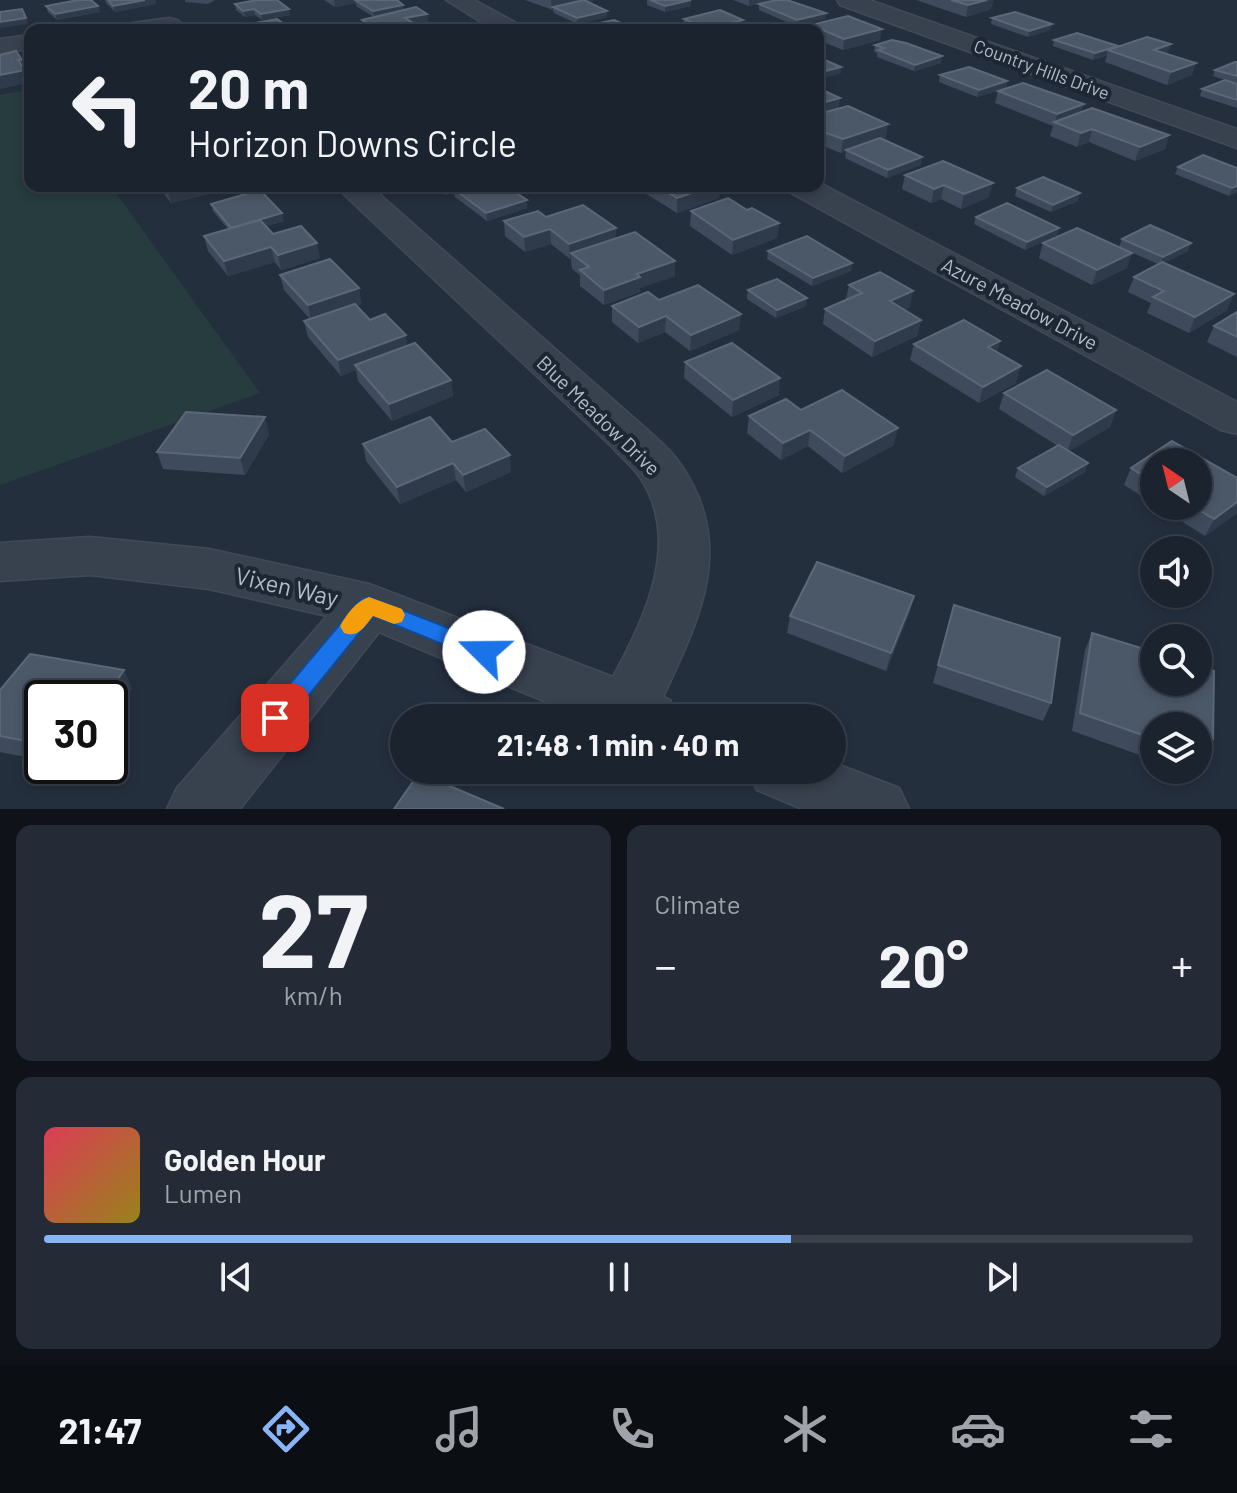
<!DOCTYPE html>
<meta charset="utf-8">
<style>
:root{--surface:#1b232e;--page:#242b36;--text:#f1f3f6;--muted:#a0a4aa;--line:#39404a;--accent:#8ab4f8}
body{margin:0;font-family:Barlow,sans-serif;background:var(--page);color:var(--text);height:100vh;display:flex;flex-direction:column;font-size:30px;white-space:nowrap}
*{box-sizing:border-box;margin:0}
p{font-size:26px;color:var(--muted)}
.icon{flex:none;width:44px;height:44px;fill:none;stroke:currentColor;stroke-width:2;stroke-linecap:round;stroke-linejoin:round}
.map{position:relative;height:809px;overflow:hidden}
.drawer{display:flex;flex-direction:column;gap:16px;padding:16px;background:#0f1319;flex:1}
.drawer>*{flex:none}
.banner{position:absolute;left:24px;top:24px;width:800px;height:168px;border-radius:16px;box-shadow:0 4px 12px #0003,0 0 0 2px var(--line);background:#1b232e;color:var(--text);overflow:hidden}
.needle{width:52px;rotate:325deg}
.buttons{position:absolute;left:1140px;top:448px;display:grid;gap:16px}
.buttons a{display:grid;place-items:center;width:72px;height:72px;border-radius:50%;background:var(--surface);box-shadow:0 4px 12px #0003,0 0 0 2px var(--line);font-size:40px}
.speed{position:absolute;left:24px;top:680px;display:flex;gap:16px;font-size:40px;font-weight:700;text-align:center}
.speed>*{display:grid;place-content:center;width:104px;height:104px;border-radius:50%;background:var(--surface);box-shadow:0 4px 12px #0003,0 0 0 2px var(--line);line-height:1}
.speed .limit{border:4px solid #111;border-radius:12px;background:#fff;color:#111}
.pin{position:absolute;display:grid;place-items:center;width:68px;height:68px;color:#fff;margin:-34px;border-radius:16px;box-shadow:0 4px 12px #0006}
.me{position:absolute;width:88px;margin:-44px;rotate:292deg;stroke-linejoin:round;filter:drop-shadow(0 0 6px #0008)}
.turn{display:flex;align-items:center;gap:28px;height:168px;padding:0 32px;font-size:36px}
.turn .icon{width:104px;height:104px;stroke-width:2.5}
.turn b{display:block;font-size:56px;line-height:68px}
.big{font-size:60px;font-weight:700;line-height:1.1}
.drawer .tile{flex:1;display:flex;flex-direction:column;justify-content:center;gap:12px;min-width:0;padding:0 28px;border-radius:16px;background:var(--page)}
.drawer .dial{align-items:center;gap:0}
.dial b{font-size:104px;line-height:1}
.song{display:flex;align-items:center;gap:24px}
.cover{width:96px;height:96px;border-radius:12px;background:linear-gradient(135deg,hsl(350 70% 55%),hsl(50 70% 35%))}
.played{height:8px;border-radius:4px;background:linear-gradient(90deg,var(--accent) 65%,var(--line) 65%)}
.keys{display:flex;justify-content:space-around;direction:ltr}
.heat{display:flex;justify-content:space-between;align-items:center;font-size:44px;direction:ltr}
.drawer .tiles{flex:1;display:grid;gap:16px;grid-template-columns:1fr 1fr}
.tile:last-child{grid-column:span 2}
.trip{position:absolute;left:390px;top:704px;width:456px;height:80px;border-radius:40px;background:var(--surface);box-shadow:0 4px 12px #0003,0 0 0 2px var(--line);font-weight:700;line-height:80px;text-align:center}
.menu{display:flex;height:128px;justify-content:space-around;align-items:center;background:#0b0e12;color:var(--muted)}
.menu .icon{width:56px;height:56px}
.menu .on{color:var(--accent)}
.menu b{font-size:36px;color:var(--text)}
.map>svg:first-child{display:block}
.green{fill:#263c3f}
.lines{fill:none;stroke-linecap:round;stroke-linejoin:round}
.street-casing{stroke:#414a57;stroke-width:3}
.street{fill:#38414e;fill-rule:evenodd}
.wall{fill:#3f4b5c}
.shaded-wall{fill:#2f3b4b}
.building{fill:#4b5868;stroke:#5c6777;stroke-width:2}
.route{fill:#1a73e8;stroke:#114b97;stroke-width:2}
.slow{fill:#f59e0b}
.labels{text-anchor:middle;dominant-baseline:central;stroke-width:8;stroke-linejoin:round;paint-order:stroke}
.far-street-label{font-size:18px;fill:#b4bcc9;stroke:#1d2633}
.street-label{font-size:20px;fill:#b4bcc9;stroke:#1d2633}
.near-street-label{font-size:24px;fill:#b4bcc9;stroke:#1d2633}
</style>
<div class="map">
<svg width="1237" height="809" viewBox="0 0 1237 809">
<rect width="100%" height="100%" fill="#242f3e"/>
<polygon class="green" points="30,89 30,186 111,186 260,393 0,485 0,95"/>
<g class="lines">
<defs>
<g id="street">
<polygon points="446,0 474,0 520,25 524,30 494,30"/>
<polygon points="837,0 869,0 1237,129 1237,148 840,5"/>
<polygon points="169,18 177,20 189,30 114,30 118,25"/>
<polygon points="30,35 30,49 0,53 0,39"/>
<polygon points="818,182 1237,402 1237,434 1221,430 791,193 786,186 818,186"/>
<path d="M335,186H370L644,427C656,438 669,448 679,462C737,543 701,616 663,697L670,700L679,718H584L379,632L240,809H167L177,788L327,616L209,589L90,575L0,581V543L90,537L209,549L369,584L613,677C644,619 682,543 641,479C634,467 621,458 612,447Z"/>
<polygon points="832,762 899,788 909,809 802,809 757,790 747,770 832,770"/>
</g>
</defs>
<use href="#street" class="street-casing"/>
<use href="#street" class="street"/>
</g>
<g class="wall">
<polygon points="105,0 155,0 156,4 115,12 106,3"/>
<polygon points="185,0 215,0 208,4 185,2"/>
<polygon points="324,0 397,0 404,9 429,25 458,30 364,30 362,20 374,17 356,6 356,3 335,7"/>
<polygon points="525,0 592,0 593,1 588,2 607,11 607,17 577,24 554,13 553,10"/>
<polygon points="647,0 691,0 691,6 665,12 647,5"/>
<polygon points="733,0 774,0 749,6"/>
<polygon points="916,0 993,0 991,9 966,17"/>
<polygon points="235,4 290,15 262,20 255,15 245,17 236,10"/>
<polygon points="759,4 826,13 825,19 796,26 759,10"/>
<polygon points="46,6 100,12 57,20 48,12"/>
<polygon points="992,18 1050,30 1028,37 991,24"/>
<polygon points="684,19 743,26 727,30 694,30 683,25"/>
<polygon points="811,25 880,40 843,50 818,40 818,30 810,30"/>
<polygon points="1054,40 1167,54 1192,75 1167,85 1105,62 1107,55 1093,60 1053,46"/>
<polygon points="875,45 941,63 914,71 877,57 877,53 874,52"/>
<polygon points="1237,62 1237,84 1213,76 1215,70"/>
<polygon points="940,75 1007,81 1006,88 977,97 939,82"/>
<polygon points="1237,84 1237,108 1200,96 1202,89"/>
<polygon points="818,88 840,98 838,108 886,137 881,139 921,165 887,178 845,158 846,151 841,153 818,144"/>
<polygon points="998,91 1082,112 1169,135 1165,149 1135,161 1089,142 1077,147 1050,136 1053,126 995,103"/>
<polygon points="1203,155 1237,192 1229,196 1175,174 1178,167"/>
<polygon points="905,175 989,197 961,209 941,199 931,203 902,189"/>
<polygon points="158,186 243,186 171,203"/>
<polygon points="434,186 506,186 527,200 527,208 487,221 455,197 454,192 445,195"/>
<polygon points="640,186 720,186 719,198 677,213 640,190"/>
<polygon points="1017,188 1078,201 1051,212 1015,196"/>
<polygon points="211,204 284,221 266,226 273,234 320,258 281,270 275,262 228,276 208,251 204,236 228,229 213,211"/>
<polygon points="691,211 779,223 777,238 732,255 690,226"/>
<polygon points="546,217 616,228 616,238 675,261 675,276 640,288 640,292 604,305 580,286 580,275 572,269 571,258 570,259 551,244 525,252 505,236 504,221"/>
<polygon points="976,217 1057,235 1025,250 974,224"/>
<polygon points="1122,239 1188,251 1164,263 1227,310 1189,333 1147,313 1151,303 1128,292 1134,277 1158,264 1119,247"/>
<polygon points="1043,243 1127,268 1092,285 1039,258"/>
<polygon points="768,251 852,263 851,271 812,286 767,259"/>
<polygon points="280,275 359,288 361,304 356,305 370,320 407,346 451,380 453,396 392,421 358,381 356,370 341,376 308,337 304,321 310,319 284,290"/>
<polygon points="849,285 910,307 904,310 921,320 917,336 872,357 823,324 825,309 846,299"/>
<polygon points="748,290 806,306 776,318 747,299"/>
<polygon points="659,300 739,330 690,351 665,332 638,343 612,322 612,306"/>
<polygon points="1237,312 1237,357 1207,342 1214,326"/>
<polygon points="1000,341 997,352 1016,383 979,403 910,360 914,344"/>
<polygon points="685,362 779,395 732,417 684,378"/>
<polygon points="1004,393 1116,410 1110,427 1069,451 1088,463 1085,472 1044,496 1015,477 1018,468 1058,446 999,409"/>
<polygon points="801,410 894,445 842,473 808,446 781,460 747,433 749,416"/>
<polygon points="269,434 245,475 163,469 157,452"/>
<polygon points="1172,441 1237,478 1237,513 1205,536 1157,506 1198,506 1198,462 1154,462 1154,504 1124,485 1131,468"/>
<polygon points="452,442 511,472 466,492 456,480 400,504 366,461 363,444"/>
<polygon points="914,596 909,614 886,671 787,633 790,616"/>
<polygon points="954,605 1051,703 1043,721 933,683"/>
<polygon points="1092,633 1154,652 1154,682 1198,682 1198,666 1214,671 1213,739 1202,757 1198,755 1198,726 1154,726 1154,760 1072,731 1085,650"/>
<polygon points="132,688 110,720 110,698 42,698 42,760 0,752 0,690"/>
</g>
<g class="shaded-wall">
<polygon points="145,0 155,0 156,4 115,12 113,6"/>
<polygon points="334,0 369,0 355,0 356,3 335,7"/>
<polygon points="551,0 592,0 593,1 557,9 553,7 553,10 552,10"/>
<polygon points="691,0 691,6 665,12 665,6"/>
<polygon points="749,0 774,0 749,6"/>
<polygon points="979,0 993,0 991,9 966,17 968,5"/>
<polygon points="403,5 404,11 374,17 373,11"/>
<polygon points="98,6 100,12 57,20 55,14"/>
<polygon points="254,9 255,15 245,17 243,11"/>
<polygon points="289,9 290,15 262,20 261,14"/>
<polygon points="607,11 607,17 577,24 577,18"/>
<polygon points="826,13 825,19 796,26 797,20"/>
<polygon points="427,14 429,25 416,30 387,30 405,18"/>
<polygon points="26,18 28,24 0,28 0,22"/>
<polygon points="743,20 743,26 727,30 719,30 722,25"/>
<polygon points="1052,24 1050,30 1028,37 1029,31"/>
<polygon points="882,29 880,40 843,50 844,39"/>
<polygon points="1171,44 1167,56 1154,50"/>
<polygon points="1118,46 1108,50 1107,55 1093,60 1095,53"/>
<polygon points="942,56 941,63 914,71 915,65"/>
<polygon points="18,60 22,60 29,83 0,89 0,75"/>
<polygon points="1196,63 1192,75 1167,85 1171,72"/>
<polygon points="841,67 841,73 818,80 818,73"/>
<polygon points="1007,81 1006,88 977,97 979,90"/>
<polygon points="840,98 838,110 818,117 818,104"/>
<polygon points="1084,104 1080,117 1055,123 1057,114"/>
<polygon points="888,124 886,137 841,153 843,139"/>
<polygon points="1092,129 1089,142 1077,147 1081,133"/>
<polygon points="1169,135 1165,149 1135,161 1140,147"/>
<polygon points="922,157 921,165 887,178 888,170"/>
<polygon points="993,183 989,197 961,209 964,194"/>
<polygon points="944,185 941,199 931,203 934,189"/>
<polygon points="179,186 243,186 171,203 167,189"/>
<polygon points="444,186 474,186 454,189 454,192 445,195"/>
<polygon points="617,186 631,186 617,190"/>
<polygon points="713,186 720,186 719,198 677,213 677,198"/>
<polygon points="1237,186 1237,192 1229,196 1232,188"/>
<polygon points="1080,193 1078,201 1051,212 1053,205"/>
<polygon points="527,200 527,208 487,221 486,213"/>
<polygon points="282,213 284,221 233,235 231,228"/>
<polygon points="779,223 777,238 732,255 733,240"/>
<polygon points="616,228 616,243 571,253 571,258 570,259 569,244"/>
<polygon points="1059,228 1057,235 1025,250 1027,242"/>
<polygon points="550,229 551,244 525,252 524,237"/>
<polygon points="317,243 320,258 281,270 278,255"/>
<polygon points="1191,243 1188,251 1160,265 1163,257"/>
<polygon points="271,247 275,262 228,276 224,261"/>
<polygon points="1132,253 1127,268 1092,285 1097,270"/>
<polygon points="675,261 675,276 640,288 640,292 604,305 604,290 637,274"/>
<polygon points="852,263 851,271 812,286 813,278"/>
<polygon points="359,288 361,304 311,321 308,305"/>
<polygon points="913,291 910,307 887,317 890,301"/>
<polygon points="1234,294 1227,310 1189,333 1195,317"/>
<polygon points="807,298 806,306 776,318 777,310"/>
<polygon points="741,314 739,330 690,351 691,335"/>
<polygon points="666,316 665,332 638,343 639,327"/>
<polygon points="921,320 917,336 872,357 875,341"/>
<polygon points="406,335 408,351 355,365 356,370 341,376 338,360"/>
<polygon points="1000,341 996,357 988,347"/>
<polygon points="1021,366 1016,383 979,403 983,387"/>
<polygon points="780,378 779,395 732,417 733,400"/>
<polygon points="451,380 453,396 392,421 389,404"/>
<polygon points="1116,410 1110,427 1067,452 1073,435"/>
<polygon points="265,417 269,434 245,475 240,458"/>
<polygon points="898,428 894,445 842,473 845,456"/>
<polygon points="810,430 808,446 781,460 783,443"/>
<polygon points="510,455 511,472 466,492 463,475"/>
<polygon points="453,463 456,480 400,504 397,487"/>
<polygon points="1088,463 1085,472 1044,496 1047,487"/>
<polygon points="1237,502 1237,513 1205,536 1214,519"/>
<polygon points="914,596 909,614 886,671 891,653"/>
<polygon points="124,670 132,688 110,720 110,698 105,698"/>
</g>
<g class="building">
<polygon points="78,0 91,0 98,6 55,14 46,6"/>
<polygon points="108,0 145,0 113,6"/>
<polygon points="257,0 277,0 289,9 261,14 254,9 243,11 235,4"/>
<polygon points="355,0 397,0 403,5 373,11"/>
<polygon points="584,0 607,11 577,18 553,7"/>
<polygon points="650,0 691,0 665,6"/>
<polygon points="777,0 787,0 826,13 797,20 759,4"/>
<polygon points="951,0 987,0 968,5"/>
<polygon points="416,7 427,14 405,18 415,24 387,30 377,30 362,20"/>
<polygon points="22,9 26,18 0,22 0,12"/>
<polygon points="720,10 743,20 722,25 727,28 719,30 709,30 684,19"/>
<polygon points="1015,12 1052,24 1029,31 992,18"/>
<polygon points="848,16 882,29 844,39 811,25"/>
<polygon points="277,19 293,30 251,30 245,25"/>
<polygon points="614,20 636,30 592,30 585,26"/>
<polygon points="437,23 448,29 454,28 458,30 405,30"/>
<polygon points="792,26 802,30 777,30"/>
<polygon points="1077,33 1118,46 1095,53 1054,40"/>
<polygon points="1147,37 1171,44 1154,50 1196,63 1171,72 1108,50"/>
<polygon points="892,40 906,43 942,56 915,65 878,50 884,48 875,45"/>
<polygon points="16,51 22,60 18,60 25,70 0,75 0,55"/>
<polygon points="818,57 841,67 818,73"/>
<polygon points="1235,62 1237,62 1237,76 1215,70"/>
<polygon points="969,67 1007,81 979,90 940,75"/>
<polygon points="1225,80 1237,84 1237,100 1202,89"/>
<polygon points="1023,83 1084,104 1057,114 998,91"/>
<polygon points="818,88 840,98 818,104"/>
<polygon points="848,106 888,124 843,139 818,130 818,114"/>
<polygon points="1092,108 1169,135 1140,147 1092,129 1081,133 1054,122"/>
<polygon points="880,138 922,157 888,170 846,150"/>
<polygon points="1203,155 1237,168 1237,186 1232,188 1178,167"/>
<polygon points="943,161 993,183 964,194 944,185 934,189 905,175"/>
<polygon points="1043,177 1080,193 1053,205 1017,188"/>
<polygon points="466,186 506,186 527,200 486,213 454,189"/>
<polygon points="657,186 713,186 677,198"/>
<polygon points="260,190 282,213 231,228 211,204"/>
<polygon points="728,198 747,210 752,208 779,223 733,240 691,211"/>
<polygon points="1007,203 1059,228 1027,242 976,217"/>
<polygon points="583,205 616,228 569,244 550,229 524,237 504,221 538,211 546,217"/>
<polygon points="260,220 273,234 301,226 317,243 278,255 271,247 224,261 204,236"/>
<polygon points="1150,225 1191,243 1163,257 1122,239"/>
<polygon points="1077,228 1132,253 1097,270 1043,243"/>
<polygon points="635,232 675,261 637,274 640,277 604,290 580,270 589,267 571,253"/>
<polygon points="807,236 852,263 813,278 768,251"/>
<polygon points="330,259 359,288 308,305 280,275"/>
<polygon points="1162,262 1234,294 1195,317 1153,297 1164,291 1134,277"/>
<polygon points="880,272 913,291 890,301 921,320 875,341 825,309 862,293 849,285"/>
<polygon points="777,279 807,298 777,310 748,290"/>
<polygon points="698,285 741,314 691,335 666,316 639,327 612,306 648,292 659,300"/>
<polygon points="355,304 370,320 385,314 406,335 338,360 304,321"/>
<polygon points="1237,312 1237,337 1214,326"/>
<polygon points="964,320 1000,341 988,347 1021,366 983,387 914,344"/>
<polygon points="415,343 451,380 389,404 355,365"/>
<polygon points="732,343 780,378 733,400 685,362"/>
<polygon points="1047,370 1116,410 1073,435 1004,393"/>
<polygon points="842,390 898,428 845,456 810,430 783,443 749,416 786,399 801,410"/>
<polygon points="186,412 265,417 240,458 157,452"/>
<polygon points="430,417 452,442 485,429 510,455 463,475 453,463 397,487 363,444"/>
<polygon points="1172,441 1237,478 1237,502 1214,519 1192,506 1198,506 1198,462 1154,462 1154,483 1131,468"/>
<polygon points="1059,445 1088,463 1047,487 1018,468"/>
<polygon points="817,562 914,596 891,653 790,616"/>
<polygon points="954,605 1060,638 1051,703 938,665"/>
<polygon points="1092,633 1154,652 1154,682 1198,682 1198,666 1214,671 1213,739 1198,734 1198,726 1172,725 1172,726 1154,726 1154,739 1080,713"/>
<polygon points="30,654 124,670 105,698 42,698 42,744 0,736 0,690"/>
<polygon points="419,773 504,809 394,809"/>
</g>
<polygon class="route" points="369,597 492,645 496,652 492,658 484,661 373,616 284,726 275,729 267,726 263,718 267,711 361,599"/>
<path class="slow" d="M369,597L402,609L405,615L402,622L394,624L373,616C364,627 359,638 344,633L340,626C346,615 356,601 369,597Z"/>
<g class="labels">
<g class="far-street-label">
<text transform="translate(1042 69) rotate(20)">Country Hills Drive</text>
</g>
<g class="street-label">
<text transform="translate(1020 303) rotate(28)">Azure Meadow Drive</text>
<text transform="translate(599 415) rotate(44)">Blue Meadow Drive</text>
</g>
<g class="near-street-label">
<text transform="translate(287 586) rotate(13)">Vixen Way</text>
</g>
</g>
</svg>
<div class="buttons">
<a><svg class="needle" viewBox="-14 -14 28 28"><path d="M0-13l5 13h-10z" fill="#e53935"/><path d="M0 13l5-13h-10z" fill="#a0a4aa"/></svg></a>
<a><svg class="icon" aria-label="sound" viewBox="0 0 24 24"><path d="M4 9h4l5-4v14l-5-4H4zM17 9q2 3 0 6"/></svg></a>
<a><svg class="icon" aria-label="search" viewBox="0 0 24 24"><circle cx="10" cy="10" r="6"/><path d="M15 15l6 6"/></svg></a>
<a><svg class="icon" aria-label="layers" viewBox="0 0 24 24"><path d="M12 4l9 5-9 5-9-5zM3 14l9 5 9-5"/></svg></a>
</div>
<div class="speed"><div class="limit">30</div></div>
<div class="pin" style="left:275px;top:718px;background:#d93025"><svg class="icon" aria-label="arrive" viewBox="0 0 24 24"><path d="M6 21V4h12l-3 4 3 4H6"/></svg></div>
<svg class="me" style="left:484px;top:652px" viewBox="-20 -20 40 40"><circle r="19" fill="#fff"/><path d="M0-13L10 11 0 6-10 11z" fill="#1a73e8"/></svg>
<div class="trip">21:48 · 1 min · 40 m</div>
<div class="banner">
<div class="turn"><svg class="icon" aria-label="left" viewBox="0 0 24 24"><path d="M17 20v-9H6M10 6l-5 5 5 5"/></svg><div><b>20 m</b>Horizon Downs Circle</div></div>
</div>
</div>
<section class="drawer">
<div class="tiles">
<div class="tile dial"><b>27</b><p>km/h</p></div>
<div class="tile"><p>Climate</p>
<div class="heat"><a>−</a><b class="big">20°</b><a>+</a></div>
</div>
<div class="tile">
<div class="song"><i class="cover"></i><div><b>Golden Hour</b><p>Lumen</p></div></div>
<div class="played"></div>
<div class="keys"><svg class="icon" aria-label="previous" viewBox="0 0 24 24"><path d="M18 5L8 12l10 7zM5 5v14"/></svg><svg class="icon" aria-label="pause" viewBox="0 0 24 24"><path d="M8 5v14M16 5v14"/></svg><svg class="icon" aria-label="next" viewBox="0 0 24 24"><path d="M6 5l10 7-10 7zM19 5v14"/></svg></div>
</div>
</div>
</section>
<nav class="menu">
<b>21:47</b>
<svg class="icon on" aria-label="directions" viewBox="0 0 24 24"><path d="M12 3l9 9-9 9-9-9zM9 14v-3h6M13 9l2 2-2 2"/></svg>
<svg class="icon" aria-label="music" viewBox="0 0 24 24"><path d="M9 18V5l10-2v13"/><circle cx="6" cy="18" r="3"/><circle cx="16" cy="16" r="3"/></svg>
<svg class="icon" aria-label="phone" viewBox="0 0 24 24"><path d="M5 4h4l2 5-3 2q2 4 5 5l2-3 5 2v4C11 20 4 13 5 4z"/></svg>
<svg class="icon" aria-label="climate" viewBox="0 0 24 24"><path d="M12 3v18M4 7l16 10M4 17L20 7"/></svg>
<svg class="icon" aria-label="car" viewBox="0 0 24 24"><path d="M5 17H2v-5l4-1 3-4h7l3 4 3 1v5h-3M9 17h6M6 11h13"/><circle cx="7" cy="17" r="2"/><circle cx="17" cy="17" r="2"/></svg>
<svg class="icon" aria-label="filters" viewBox="0 0 24 24"><path d="M4 7h16M4 17h16"/><circle cx="9" cy="7" r="2"/><circle cx="15" cy="17" r="2"/></svg>
</nav>
